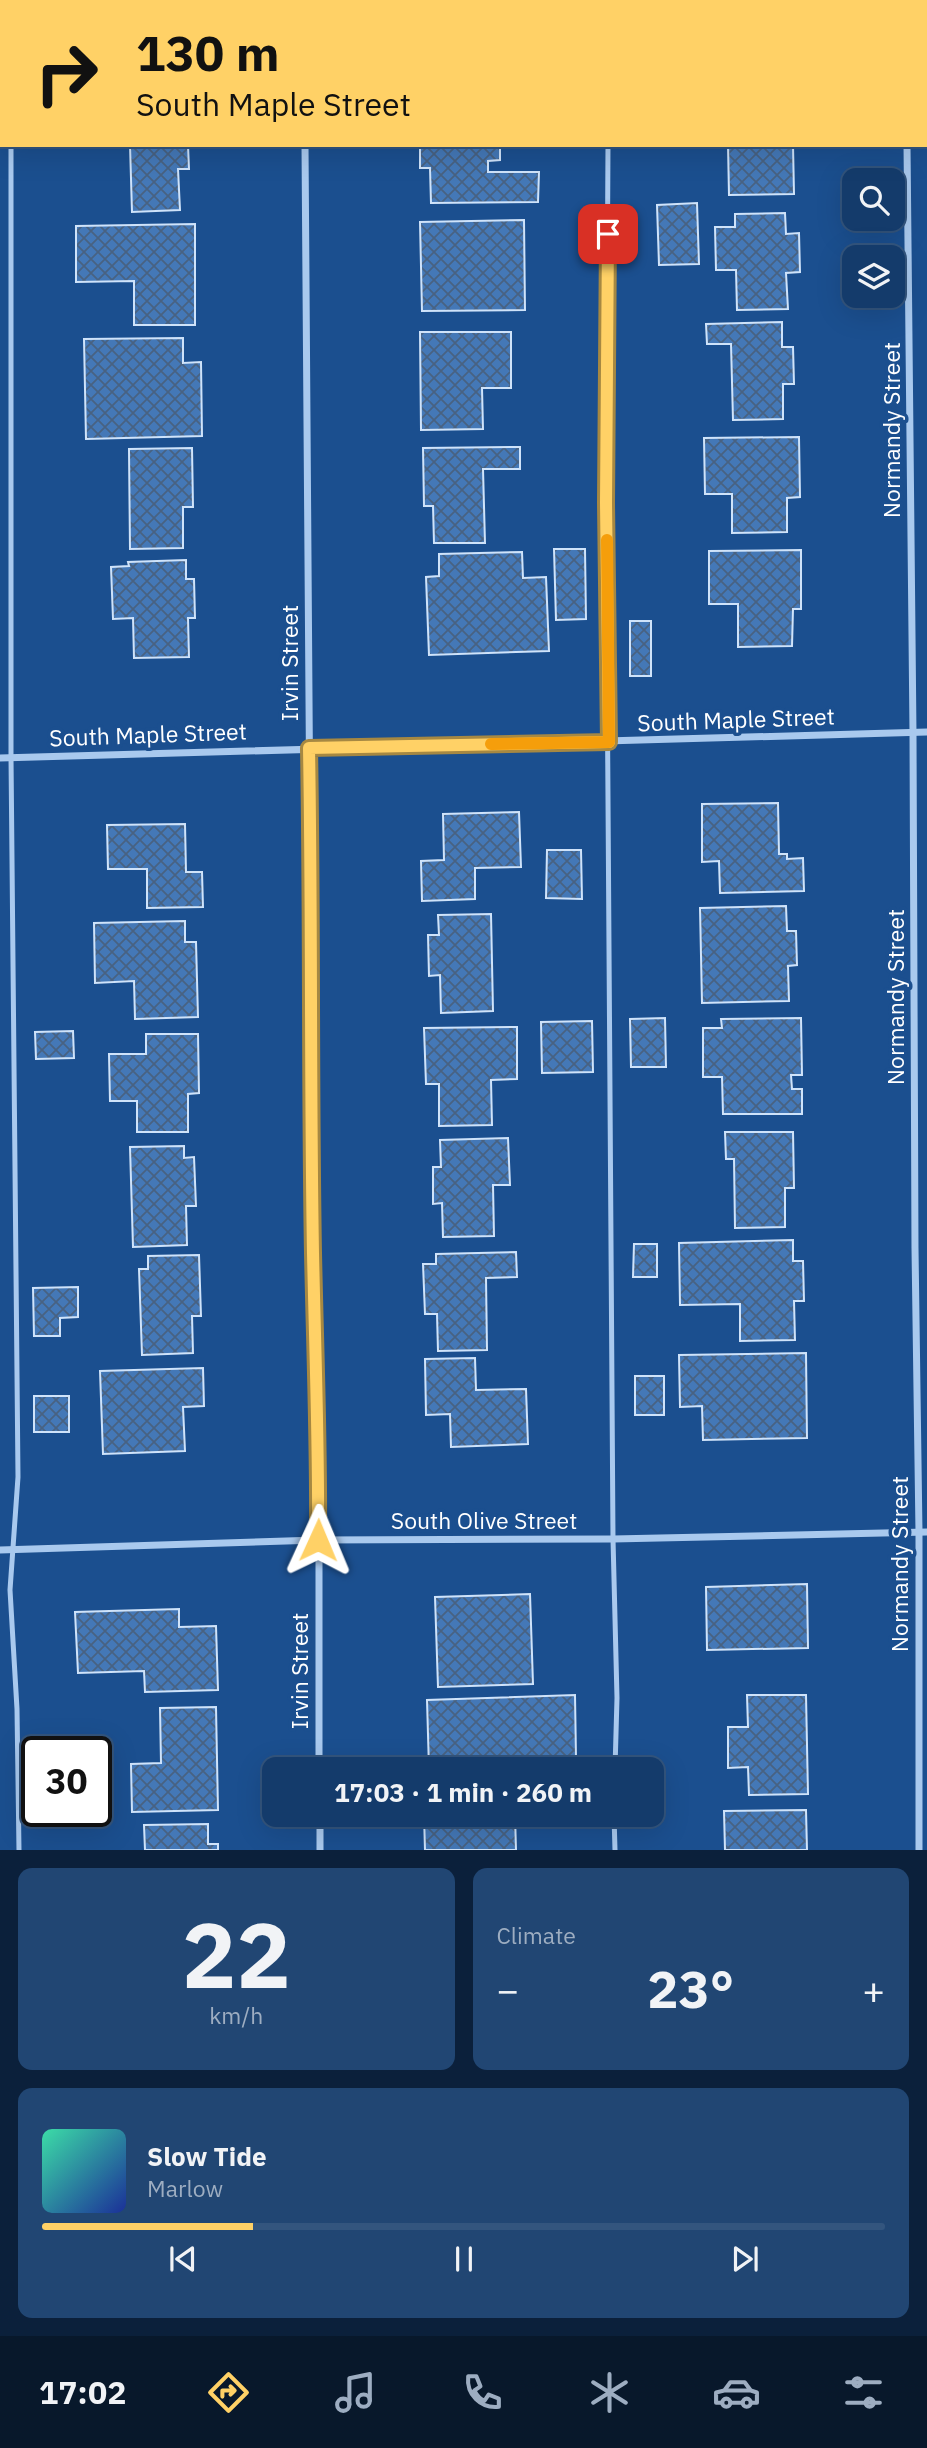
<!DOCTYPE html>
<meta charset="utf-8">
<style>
:root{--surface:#143b6b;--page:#214673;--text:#f1f3f6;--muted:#9dadc1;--line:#33557e;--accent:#ffd166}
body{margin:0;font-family:"IBM Plex Sans",sans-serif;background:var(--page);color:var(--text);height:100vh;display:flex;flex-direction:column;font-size:26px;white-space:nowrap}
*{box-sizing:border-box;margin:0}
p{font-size:23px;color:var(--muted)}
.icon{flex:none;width:38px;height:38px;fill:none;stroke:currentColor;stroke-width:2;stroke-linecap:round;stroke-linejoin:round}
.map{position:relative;height:1850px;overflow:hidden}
.side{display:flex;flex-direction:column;gap:18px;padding:18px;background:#0b203b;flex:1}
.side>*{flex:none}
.banner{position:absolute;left:0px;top:0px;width:928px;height:147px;box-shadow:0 7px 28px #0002,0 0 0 2px var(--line);background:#ffd166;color:#111;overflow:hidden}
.fabs{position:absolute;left:842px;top:168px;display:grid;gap:14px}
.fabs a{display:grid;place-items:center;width:63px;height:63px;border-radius:14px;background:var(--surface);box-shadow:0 7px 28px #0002,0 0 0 2px var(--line);font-size:35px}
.speed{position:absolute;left:21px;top:1736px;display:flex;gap:14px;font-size:35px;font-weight:700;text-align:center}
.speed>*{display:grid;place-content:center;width:91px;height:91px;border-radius:50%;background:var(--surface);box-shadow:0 7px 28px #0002,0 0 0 2px var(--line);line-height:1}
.speed .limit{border:4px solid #111;border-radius:10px;background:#fff;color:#111}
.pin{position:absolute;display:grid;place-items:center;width:60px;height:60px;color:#fff;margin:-30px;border-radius:14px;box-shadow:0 4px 10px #0006}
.me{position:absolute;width:77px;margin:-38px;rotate:1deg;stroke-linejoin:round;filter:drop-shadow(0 0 5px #0008)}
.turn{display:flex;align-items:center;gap:24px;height:147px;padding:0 21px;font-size:32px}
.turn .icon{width:91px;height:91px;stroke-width:2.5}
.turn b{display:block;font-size:49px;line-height:60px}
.big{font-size:52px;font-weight:700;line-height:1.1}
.side .tile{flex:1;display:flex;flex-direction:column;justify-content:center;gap:10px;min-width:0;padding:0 24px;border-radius:14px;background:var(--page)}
.side .dial{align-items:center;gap:0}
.dial b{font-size:91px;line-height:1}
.song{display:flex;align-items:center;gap:21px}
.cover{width:84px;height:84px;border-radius:10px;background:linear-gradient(135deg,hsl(160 70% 55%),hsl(230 70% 35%))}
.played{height:7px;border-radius:4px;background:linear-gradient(90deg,var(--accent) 25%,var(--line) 25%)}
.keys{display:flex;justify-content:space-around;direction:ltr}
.heat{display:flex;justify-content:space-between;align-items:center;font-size:38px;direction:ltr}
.side .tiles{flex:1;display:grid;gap:18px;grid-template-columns:1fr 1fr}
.tile:last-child{grid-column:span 2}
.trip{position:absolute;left:262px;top:1757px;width:402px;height:70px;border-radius:14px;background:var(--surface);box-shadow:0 7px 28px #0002,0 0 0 2px var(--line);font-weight:700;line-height:70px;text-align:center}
.menu{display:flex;height:112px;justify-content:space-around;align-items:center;background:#08182b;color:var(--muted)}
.menu .icon{width:49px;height:49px}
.menu .on{color:var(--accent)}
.menu b{font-size:32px;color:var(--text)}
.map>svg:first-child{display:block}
.building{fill:url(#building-cross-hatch);stroke:#cfe3fa;stroke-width:2}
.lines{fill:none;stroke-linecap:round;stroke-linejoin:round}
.service{stroke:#a9c9ee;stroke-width:5}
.minor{stroke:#a9c9ee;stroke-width:7}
.route-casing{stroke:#a68842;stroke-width:18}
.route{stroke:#ffd166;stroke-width:12}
.slow{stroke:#f59e0b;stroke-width:12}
.labels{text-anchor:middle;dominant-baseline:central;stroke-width:7;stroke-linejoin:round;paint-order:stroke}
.street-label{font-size:23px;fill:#fff;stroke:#1b4f8f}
</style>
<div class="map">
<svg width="927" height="1850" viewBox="0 0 927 1850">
<defs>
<pattern id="building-cross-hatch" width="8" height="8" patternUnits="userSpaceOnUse" patternTransform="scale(1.75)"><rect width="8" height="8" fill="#4478b7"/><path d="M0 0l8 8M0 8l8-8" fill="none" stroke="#486282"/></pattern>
</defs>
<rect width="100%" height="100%" fill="#1b4f8f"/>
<g class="building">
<rect x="122" y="0" width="56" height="2"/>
<rect x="427" y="0" width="76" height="2"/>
<rect x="673" y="0" width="81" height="2"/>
<polygon points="130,145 188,145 189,169 178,169 180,210 132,212"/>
<polygon points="420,145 500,145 500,160 488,161 488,172 539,172 538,202 431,203 430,168 420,168"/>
<polygon points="728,145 793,145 794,194 729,195"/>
<polygon points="697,203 699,264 659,265 657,205"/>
<polygon points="785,213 786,234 799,233 800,272 786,273 788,309 737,310 736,270 716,270 715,227 735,227 735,214"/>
<polygon points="524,220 525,310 422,311 420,222"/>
<polygon points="195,224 195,325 134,325 134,281 76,282 76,226"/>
<polygon points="782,322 782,347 793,347 794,384 783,384 783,419 733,420 731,344 707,344 706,324"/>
<polygon points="420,332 511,332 511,388 482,388 483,429 421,430"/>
<polygon points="183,338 183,363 201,362 202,436 86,439 84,339"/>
<polygon points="799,437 800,497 787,498 787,532 732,533 732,494 705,494 704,438"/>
<polygon points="520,447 520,469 483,469 485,543 434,543 433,506 424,506 423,448"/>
<polygon points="192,448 193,507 183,507 183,548 130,549 129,449"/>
<polygon points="554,549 585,549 586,619 556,620"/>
<polygon points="801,550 801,609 793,609 792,646 738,647 738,604 709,604 709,551"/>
<polygon points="522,552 523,578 546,577 549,651 429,655 426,577 439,576 439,554"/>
<polygon points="186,560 186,579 194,579 195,618 188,618 189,657 134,658 133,618 113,619 111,567 129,566 128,562"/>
<rect x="630" y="621" width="21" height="55"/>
<polygon points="778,803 779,854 787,854 787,859 803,858 804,891 720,893 719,861 702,862 702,804"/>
<polygon points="519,812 521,867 475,868 475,899 422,901 421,861 444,860 443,814"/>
<polygon points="185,824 186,872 202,872 203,907 147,908 147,869 108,869 107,825"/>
<polygon points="547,850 581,850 582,899 546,898"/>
<polygon points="786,906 787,931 796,931 797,965 788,966 789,1001 702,1003 700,908"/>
<polygon points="491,914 493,1011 441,1013 440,975 429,976 428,935 439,935 438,915"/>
<polygon points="185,921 185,942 196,942 198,1017 135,1019 134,981 95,983 94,923"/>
<polygon points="665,1018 666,1067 631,1067 630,1019"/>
<polygon points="801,1018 802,1075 791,1075 792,1089 802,1089 802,1114 723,1114 722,1077 703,1077 703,1028 722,1028 721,1019"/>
<polygon points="592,1021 593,1072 542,1073 541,1022"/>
<polygon points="517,1027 517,1079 491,1080 492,1125 439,1126 439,1084 426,1084 424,1028"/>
<polygon points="73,1031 74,1058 36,1059 35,1032"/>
<polygon points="146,1034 198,1034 199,1093 188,1094 188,1132 137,1132 137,1101 110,1101 109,1054 146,1054"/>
<polygon points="725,1132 793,1132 794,1188 785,1188 785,1227 735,1228 734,1159 726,1159"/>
<polygon points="508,1138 510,1185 493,1185 494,1236 443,1237 442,1203 433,1204 433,1167 441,1167 440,1140"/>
<polygon points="184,1146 184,1158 194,1157 196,1206 186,1206 187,1245 133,1247 130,1147"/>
<polygon points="793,1240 793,1261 803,1261 804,1301 794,1301 795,1340 740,1341 740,1304 680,1305 679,1243"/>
<polygon points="634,1244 657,1244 657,1277 633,1277"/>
<polygon points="516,1252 517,1277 486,1278 487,1350 438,1351 437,1314 425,1314 423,1264 436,1264 436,1254"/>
<polygon points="199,1255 201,1316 192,1316 193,1353 142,1355 139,1269 148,1269 148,1256"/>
<polygon points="78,1287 78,1317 60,1318 60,1336 34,1336 33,1288"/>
<polygon points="806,1353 807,1438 703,1440 702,1406 680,1407 679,1355"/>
<polygon points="475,1358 476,1390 526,1389 528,1444 451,1447 450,1414 426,1415 425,1359"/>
<polygon points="203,1368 204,1406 183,1407 185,1451 103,1454 100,1371"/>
<rect x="635" y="1376" width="29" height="39"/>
<rect x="34" y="1396" width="35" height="36"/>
<polygon points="807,1584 808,1648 707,1650 706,1587"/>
<polygon points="530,1594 533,1684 438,1687 435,1597"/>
<polygon points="179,1609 179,1627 216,1626 218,1690 145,1692 144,1671 78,1673 75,1612"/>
<polygon points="575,1695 576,1758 492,1761 493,1769 429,1769 427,1700"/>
<polygon points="747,1695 806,1695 808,1794 749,1795 748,1767 728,1768 728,1727 748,1727"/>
<polygon points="216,1707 218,1810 132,1812 131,1764 161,1763 160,1708"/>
<polygon points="806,1810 807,1850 725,1850 724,1811"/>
<polygon points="424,1815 515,1815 516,1850 425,1850"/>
<polygon points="208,1824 208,1844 218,1844 218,1850 145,1850 144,1825"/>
</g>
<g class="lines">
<g class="service">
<polyline points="8,0 8,2"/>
<polyline points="604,0 604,2"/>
<polyline points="11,145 11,757 18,1477 10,1590 17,1709 19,1850"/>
<polyline points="608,145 606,503 613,1539 617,1698 615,1769"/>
<polyline points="614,1815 615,1850"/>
</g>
<g class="minor">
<polyline points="305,0 305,2"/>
<polyline points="906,0 906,2"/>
<polyline points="305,145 313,1251 319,1462 319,1769"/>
<polyline points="907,145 913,733 915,1248 919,1532 919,1850"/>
<polyline points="0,758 927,732"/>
<polyline points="0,1550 318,1540 613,1539 927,1532"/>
<polyline points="320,1815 320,1850"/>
</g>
</g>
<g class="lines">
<defs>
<path id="route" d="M318,1540C319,1444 315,1349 313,1253C310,1085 312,916 309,748L609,742L606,503L608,234"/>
</defs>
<use href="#route" class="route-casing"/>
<use href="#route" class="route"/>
<polyline class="slow" points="491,744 609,742 607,540"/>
</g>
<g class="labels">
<g class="street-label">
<text transform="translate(891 430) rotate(-90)">Normandy Street</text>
<text transform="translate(289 663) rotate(-90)">Irvin Street</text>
<text transform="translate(736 719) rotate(-2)">South Maple Street</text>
<text transform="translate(148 734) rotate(-2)">South Maple Street</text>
<text transform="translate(895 997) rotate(-90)">Normandy Street</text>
<text x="484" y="1520">South Olive Street</text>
<text transform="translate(899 1564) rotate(-90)">Normandy Street</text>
<text transform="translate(299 1671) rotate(-90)">Irvin Street</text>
</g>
</g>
</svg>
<div class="fabs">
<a><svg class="icon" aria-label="search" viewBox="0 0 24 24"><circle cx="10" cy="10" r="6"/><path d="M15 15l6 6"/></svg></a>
<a><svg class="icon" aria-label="layers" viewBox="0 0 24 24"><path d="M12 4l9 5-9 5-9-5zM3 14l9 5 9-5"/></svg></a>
</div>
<div class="speed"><div class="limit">30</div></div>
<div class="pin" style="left:608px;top:234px;background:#d93025"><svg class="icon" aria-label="arrive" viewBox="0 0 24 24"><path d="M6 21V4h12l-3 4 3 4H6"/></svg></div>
<svg class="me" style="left:318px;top:1540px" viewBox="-20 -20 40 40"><path d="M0-17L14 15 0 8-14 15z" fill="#ffd166" stroke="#fff" stroke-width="4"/></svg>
<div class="trip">17:03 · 1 min · 260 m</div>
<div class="banner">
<div class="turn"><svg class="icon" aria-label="right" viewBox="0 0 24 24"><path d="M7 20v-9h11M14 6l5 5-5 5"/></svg><div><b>130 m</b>South Maple Street</div></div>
</div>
</div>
<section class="side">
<div class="tiles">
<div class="tile dial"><b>22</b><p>km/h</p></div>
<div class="tile"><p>Climate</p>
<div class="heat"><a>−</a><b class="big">23°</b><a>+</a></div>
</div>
<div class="tile">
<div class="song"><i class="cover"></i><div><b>Slow Tide</b><p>Marlow</p></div></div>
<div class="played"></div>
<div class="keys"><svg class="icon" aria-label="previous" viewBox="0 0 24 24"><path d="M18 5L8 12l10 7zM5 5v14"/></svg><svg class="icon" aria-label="pause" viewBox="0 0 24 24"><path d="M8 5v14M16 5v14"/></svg><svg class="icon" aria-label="next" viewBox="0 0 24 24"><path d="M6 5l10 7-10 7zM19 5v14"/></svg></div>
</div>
</div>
</section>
<nav class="menu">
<b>17:02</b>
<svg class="icon on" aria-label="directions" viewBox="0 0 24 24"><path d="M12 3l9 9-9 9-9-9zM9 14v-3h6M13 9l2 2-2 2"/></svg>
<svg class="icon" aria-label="music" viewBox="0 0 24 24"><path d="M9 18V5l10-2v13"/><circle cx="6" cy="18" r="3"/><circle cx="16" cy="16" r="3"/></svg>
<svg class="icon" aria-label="phone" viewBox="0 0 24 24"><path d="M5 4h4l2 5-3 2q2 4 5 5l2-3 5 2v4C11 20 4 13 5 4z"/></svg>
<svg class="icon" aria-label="climate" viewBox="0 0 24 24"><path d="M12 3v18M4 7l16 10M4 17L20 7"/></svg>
<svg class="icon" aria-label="car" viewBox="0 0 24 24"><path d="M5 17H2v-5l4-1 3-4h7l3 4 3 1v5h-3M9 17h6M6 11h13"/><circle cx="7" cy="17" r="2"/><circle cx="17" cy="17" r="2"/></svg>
<svg class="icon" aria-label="filters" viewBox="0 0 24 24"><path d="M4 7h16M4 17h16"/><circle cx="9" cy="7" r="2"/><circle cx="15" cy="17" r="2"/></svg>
</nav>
